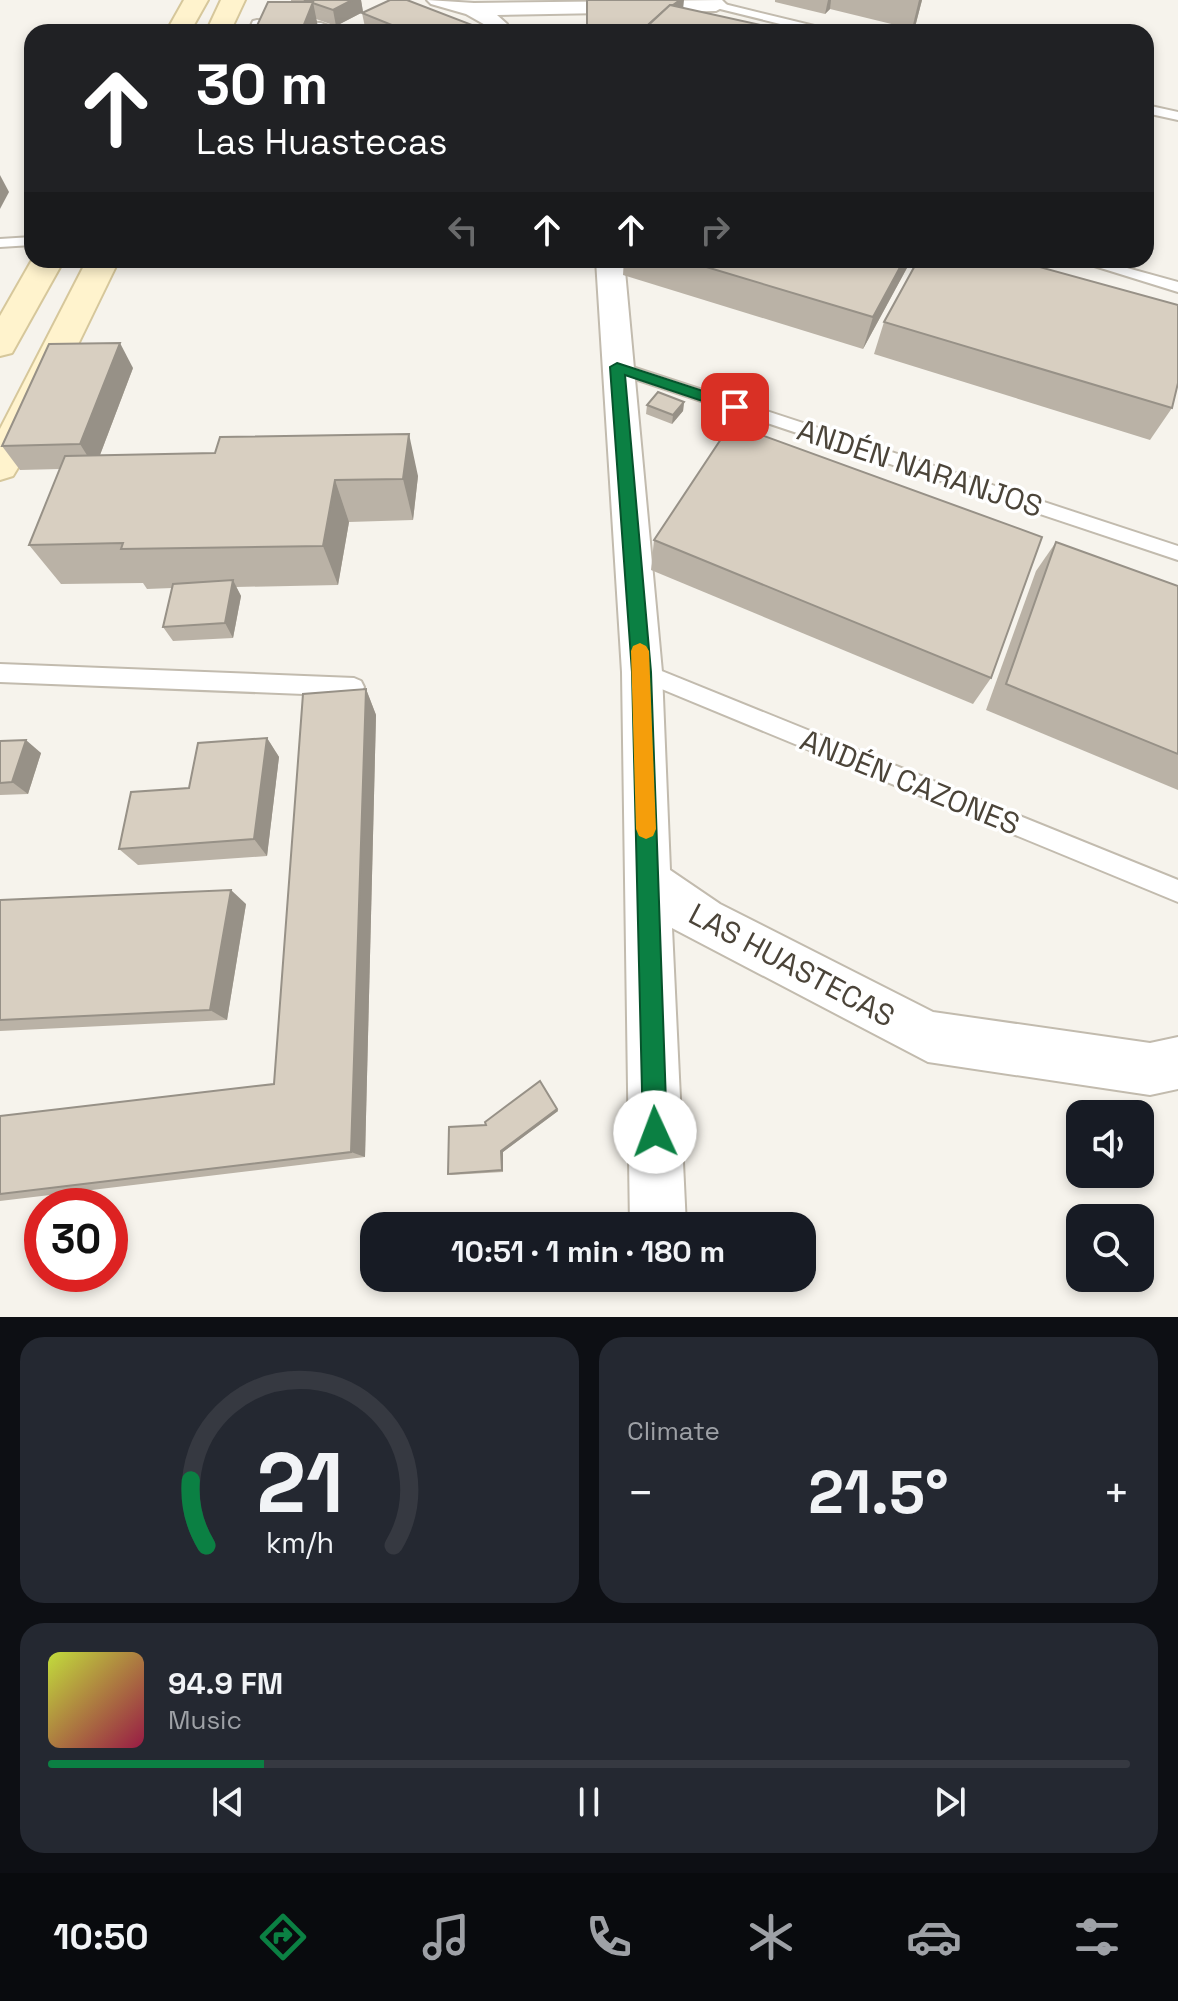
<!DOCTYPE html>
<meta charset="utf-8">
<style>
:root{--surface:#171b24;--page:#242831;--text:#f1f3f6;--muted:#9ea1a6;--line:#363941;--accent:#0b8043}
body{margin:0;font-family:"Space Grotesk",sans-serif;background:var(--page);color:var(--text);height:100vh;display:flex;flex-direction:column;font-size:30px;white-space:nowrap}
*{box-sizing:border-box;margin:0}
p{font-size:26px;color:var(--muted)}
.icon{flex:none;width:44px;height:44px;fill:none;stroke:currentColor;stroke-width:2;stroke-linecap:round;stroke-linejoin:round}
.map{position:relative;height:1317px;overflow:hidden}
.panel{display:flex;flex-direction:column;gap:20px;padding:20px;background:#0d0f14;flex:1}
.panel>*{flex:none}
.banner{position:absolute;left:24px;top:24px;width:1130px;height:244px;border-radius:24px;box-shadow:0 4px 12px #0003;background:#202124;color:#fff;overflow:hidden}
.controls{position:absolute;left:1066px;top:1100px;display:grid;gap:16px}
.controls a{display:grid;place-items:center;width:88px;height:88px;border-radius:16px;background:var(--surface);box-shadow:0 4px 12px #0003;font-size:40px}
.speed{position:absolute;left:24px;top:1188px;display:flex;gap:16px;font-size:40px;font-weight:700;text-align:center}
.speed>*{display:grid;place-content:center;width:104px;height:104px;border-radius:50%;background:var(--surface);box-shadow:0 4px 12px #0003;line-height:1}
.speed .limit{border:12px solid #d22;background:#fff;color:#111}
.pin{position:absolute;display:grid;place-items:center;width:68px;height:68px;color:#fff;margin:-34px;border-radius:16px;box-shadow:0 4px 12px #0006}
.me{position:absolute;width:88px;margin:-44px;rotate:358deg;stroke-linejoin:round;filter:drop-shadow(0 0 6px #0008)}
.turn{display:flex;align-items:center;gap:28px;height:168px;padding:0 40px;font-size:36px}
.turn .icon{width:104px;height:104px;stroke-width:2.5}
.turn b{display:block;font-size:56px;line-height:68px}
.lanes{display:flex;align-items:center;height:76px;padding:0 40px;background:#0003;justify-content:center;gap:40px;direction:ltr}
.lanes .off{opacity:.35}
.big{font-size:60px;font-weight:700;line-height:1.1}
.panel .tile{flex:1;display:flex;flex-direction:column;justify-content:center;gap:12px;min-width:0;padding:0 28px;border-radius:24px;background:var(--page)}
.panel .dial{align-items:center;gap:0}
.dial svg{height:208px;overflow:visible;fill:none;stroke:var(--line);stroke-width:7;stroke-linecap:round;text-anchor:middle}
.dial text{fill:var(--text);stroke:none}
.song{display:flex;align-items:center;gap:24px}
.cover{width:96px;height:96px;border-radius:12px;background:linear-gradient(135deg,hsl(70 70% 55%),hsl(340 70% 35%))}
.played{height:8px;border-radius:4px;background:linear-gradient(90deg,var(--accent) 20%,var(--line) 20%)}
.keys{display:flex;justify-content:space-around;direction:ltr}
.heat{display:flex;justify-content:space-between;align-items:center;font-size:44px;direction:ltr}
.panel .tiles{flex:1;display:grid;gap:20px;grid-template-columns:1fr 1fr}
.tile:last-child{grid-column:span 2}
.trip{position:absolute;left:360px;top:1212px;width:456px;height:80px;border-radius:24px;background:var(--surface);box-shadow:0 4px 12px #0003;font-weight:700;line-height:80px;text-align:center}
.dock{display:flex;height:128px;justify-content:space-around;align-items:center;background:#090b0e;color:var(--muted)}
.dock .icon{width:56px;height:56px}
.dock .on{color:var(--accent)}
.dock b{font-size:36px;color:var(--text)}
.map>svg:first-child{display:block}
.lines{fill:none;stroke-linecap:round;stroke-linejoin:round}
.lane-casing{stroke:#c2bbae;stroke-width:4}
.street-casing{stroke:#c2bbae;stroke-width:4}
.secondary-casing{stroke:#d6c79b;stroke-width:4}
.lane{fill:#fff;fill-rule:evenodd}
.street{fill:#fff;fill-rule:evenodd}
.secondary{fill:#fff3cd;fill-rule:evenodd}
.wall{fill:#bab2a6}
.shaded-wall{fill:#979187}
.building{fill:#d8cfc1;stroke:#979187;stroke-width:2}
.route{fill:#0b8043;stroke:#07532c;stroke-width:2}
.slow{fill:#f59e0b}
.labels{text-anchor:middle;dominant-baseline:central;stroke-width:7;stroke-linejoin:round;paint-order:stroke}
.street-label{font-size:30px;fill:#4b4439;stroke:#fff}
</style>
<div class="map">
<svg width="1178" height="1317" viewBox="0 0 1178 1317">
<rect width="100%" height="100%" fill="#f6f3ec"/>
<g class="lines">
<defs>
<g id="lane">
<polygon points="716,2 831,30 833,32 813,32 712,7 711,5"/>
<polygon points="257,20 321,23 345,32 261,26 260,32 248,32 253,21"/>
<polygon points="1146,105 1178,112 1178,120 1146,113"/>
<polygon points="32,237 32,245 0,247 0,239"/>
<polygon points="1075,260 1098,260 1178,282 1178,292"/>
<polygon points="617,362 1178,546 1178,560 611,371 611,363"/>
<polygon points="642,663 1178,880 1178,902 635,678 632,672 635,666"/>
<polygon points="0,664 354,678 361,681 364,687 361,693 354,696 0,682"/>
</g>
<g id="street">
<polygon points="427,0 474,3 722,0 727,5 716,11 497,15 507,24 496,31 466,14 431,4"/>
<polygon points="596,260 624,260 662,672 670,870 720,904 933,1012 1150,1043 1178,1037 1178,1089 1150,1095 928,1062 672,928 686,1226 630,1226 622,672"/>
</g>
<g id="secondary">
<polygon points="184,0 208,0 190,32 166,32"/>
<polygon points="221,0 245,0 230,32 206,32"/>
<polygon points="32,260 64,260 12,353 0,356 0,316"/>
<polygon points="87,260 119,260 19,466 13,476 0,480 0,429"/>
</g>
</defs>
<use href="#lane" class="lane-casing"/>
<use href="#street" class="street-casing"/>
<use href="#secondary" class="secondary-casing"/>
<use href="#lane" class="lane"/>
<use href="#street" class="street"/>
<use href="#secondary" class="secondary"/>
</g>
<g class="wall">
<polygon points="291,0 361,0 363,12 336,26 316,19 319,32 254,32 291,2"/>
<polygon points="775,0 922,0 915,27 912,29 830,9 825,14 775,2"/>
<polygon points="362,13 481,32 366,32"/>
<polygon points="32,115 32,134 31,134 27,125"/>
<polygon points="325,260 343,260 343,263 326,264"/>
<polygon points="624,260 910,260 908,266 863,349 623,275"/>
<polygon points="884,322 1172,408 1150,440 874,354"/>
<polygon points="133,368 100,455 418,476 413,520 349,522 338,585 236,587 241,596 233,638 173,641 163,627 172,588 147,589 143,583 61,584 29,545 60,469 20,470 2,446"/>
<polygon points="684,402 683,411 672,424 646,414 647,405"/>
<polygon points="654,540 991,678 973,704 651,570"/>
<polygon points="1056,542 1178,586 1178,790 986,710 1036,571"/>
<polygon points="366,689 376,715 365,1157 0,1201 0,1116 274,1084"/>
<polygon points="267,738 279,757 267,856 138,865 119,849 189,788"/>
<polygon points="0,741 41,753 28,794 0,795"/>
<polygon points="0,900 246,904 227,1020 0,1031"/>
<polygon points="557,1109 558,1111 503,1152 503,1172 451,1175 448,1174 486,1125"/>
</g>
<g class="shaded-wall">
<polygon points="352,0 361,0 363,12 336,26 333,10"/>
<polygon points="680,0 684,0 682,20 640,32"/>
<polygon points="828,0 831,0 830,9 825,14"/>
<polygon points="919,0 922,0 915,27 912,29"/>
<polygon points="313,2 319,32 301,32"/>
<polygon points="0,175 9,192 0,209"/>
<polygon points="904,260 910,260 908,266 863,349 873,317"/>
<polygon points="120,343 133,368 95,468 80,444"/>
<polygon points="684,402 683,411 672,424 673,415"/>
<polygon points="409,434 418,476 413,520 403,479"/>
<polygon points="335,480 349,522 338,585 323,546"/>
<polygon points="233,580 241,596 233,638 225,623"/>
<polygon points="366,689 376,715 365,1157 351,1152"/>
<polygon points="267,738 279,757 267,856 254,839"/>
<polygon points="26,740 41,753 28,794 12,782"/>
<polygon points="231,890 246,904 227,1020 210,1010"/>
<polygon points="557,1109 558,1111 503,1152 503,1172 502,1170 501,1151"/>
</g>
<g class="building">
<polygon points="304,0 352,0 333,10"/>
<polygon points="390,0 407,0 480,28 472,32 409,32 362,13"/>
<polygon points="587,0 680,0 673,5 670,5 640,32 587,32"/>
<polygon points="268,2 313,2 301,32 337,32 254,32"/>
<polygon points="670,5 792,32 641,32"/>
<polygon points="32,115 32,125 27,125"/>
<polygon points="683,260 904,260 873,317"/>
<polygon points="918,260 1014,260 1178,305 1178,383 1172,408 884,322"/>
<polygon points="120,343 80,444 2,446 49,344"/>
<polygon points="658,392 684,402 673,415 647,405"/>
<polygon points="731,424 1042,537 991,678 654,540"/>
<polygon points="409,434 403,479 335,480 323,546 121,549 123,543 29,545 65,456 215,453 220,437"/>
<polygon points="1056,542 1178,586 1178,754 1006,684"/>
<polygon points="233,580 225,623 163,627 173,584"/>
<polygon points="366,689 351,1152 0,1194 0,1116 274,1084 303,694"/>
<polygon points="267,738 254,839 119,849 131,792 189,788 198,743"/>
<polygon points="26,740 12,782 0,783 0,741"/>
<polygon points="231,890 210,1010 0,1020 0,900"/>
<polygon points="540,1081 557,1109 501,1151 502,1170 448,1174 449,1127 486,1125 485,1122"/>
</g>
<polygon class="route" points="617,363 740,403 742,407 735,412 625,375 651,672 667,1132 664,1141 655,1144 646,1141 643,1132 632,672 610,367"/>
<polygon class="slow" points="640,643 646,646 649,651 656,829 653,836 646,839 639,836 636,829 631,651 633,646"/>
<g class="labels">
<g class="street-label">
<text transform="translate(920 468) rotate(18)">ANDÉN NARANJOS</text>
<text transform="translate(910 782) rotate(22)">ANDÉN CAZONES</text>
<text transform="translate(792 965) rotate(28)">LAS HUASTECAS</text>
</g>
</g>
</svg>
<div class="controls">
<a><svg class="icon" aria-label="sound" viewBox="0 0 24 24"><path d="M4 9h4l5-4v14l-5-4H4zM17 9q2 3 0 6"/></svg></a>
<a><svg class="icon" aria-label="search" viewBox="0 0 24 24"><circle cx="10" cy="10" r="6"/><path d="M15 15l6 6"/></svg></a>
</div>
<div class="speed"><div class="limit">30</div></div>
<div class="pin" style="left:735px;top:407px;background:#d93025"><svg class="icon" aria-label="arrive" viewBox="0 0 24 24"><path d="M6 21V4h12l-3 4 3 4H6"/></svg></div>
<svg class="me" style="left:655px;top:1132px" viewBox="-20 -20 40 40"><circle r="19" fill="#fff"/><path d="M0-13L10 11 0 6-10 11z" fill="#0b8043"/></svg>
<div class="trip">10:51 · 1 min · 180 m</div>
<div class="banner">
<div class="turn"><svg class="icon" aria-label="ahead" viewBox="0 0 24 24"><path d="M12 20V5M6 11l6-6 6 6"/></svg><div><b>30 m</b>Las Huastecas</div></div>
<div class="lanes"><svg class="icon off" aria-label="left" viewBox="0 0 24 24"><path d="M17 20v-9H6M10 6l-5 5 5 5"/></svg><svg class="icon" aria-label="ahead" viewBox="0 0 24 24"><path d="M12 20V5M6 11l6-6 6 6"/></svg><svg class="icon" aria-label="ahead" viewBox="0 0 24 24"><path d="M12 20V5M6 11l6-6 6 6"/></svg><svg class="icon off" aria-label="right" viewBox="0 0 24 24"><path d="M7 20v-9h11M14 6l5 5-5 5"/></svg></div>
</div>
</div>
<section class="panel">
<div class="tiles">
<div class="tile dial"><svg viewBox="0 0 100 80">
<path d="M14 69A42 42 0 1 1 86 69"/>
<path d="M14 69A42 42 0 0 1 8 44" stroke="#0b8043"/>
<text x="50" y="56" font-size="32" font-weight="700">21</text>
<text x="50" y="72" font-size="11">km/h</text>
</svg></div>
<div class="tile"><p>Climate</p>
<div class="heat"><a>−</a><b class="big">21.5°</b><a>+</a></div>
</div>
<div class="tile">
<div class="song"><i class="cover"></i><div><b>94.9 FM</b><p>Music</p></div></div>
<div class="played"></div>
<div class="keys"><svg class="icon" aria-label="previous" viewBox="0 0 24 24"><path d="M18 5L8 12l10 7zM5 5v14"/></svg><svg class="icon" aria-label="pause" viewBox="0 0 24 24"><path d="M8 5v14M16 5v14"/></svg><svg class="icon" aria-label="next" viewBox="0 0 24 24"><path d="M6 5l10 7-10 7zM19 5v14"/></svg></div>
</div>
</div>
</section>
<nav class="dock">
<b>10:50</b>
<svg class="icon on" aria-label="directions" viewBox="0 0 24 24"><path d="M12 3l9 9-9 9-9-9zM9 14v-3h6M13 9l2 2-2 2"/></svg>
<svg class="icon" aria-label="music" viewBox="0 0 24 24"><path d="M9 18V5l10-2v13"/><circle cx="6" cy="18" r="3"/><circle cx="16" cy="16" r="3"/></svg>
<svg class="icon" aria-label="phone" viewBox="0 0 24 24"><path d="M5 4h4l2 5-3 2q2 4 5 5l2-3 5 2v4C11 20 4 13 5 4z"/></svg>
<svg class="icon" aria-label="climate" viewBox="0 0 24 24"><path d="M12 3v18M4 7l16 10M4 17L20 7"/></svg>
<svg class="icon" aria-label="car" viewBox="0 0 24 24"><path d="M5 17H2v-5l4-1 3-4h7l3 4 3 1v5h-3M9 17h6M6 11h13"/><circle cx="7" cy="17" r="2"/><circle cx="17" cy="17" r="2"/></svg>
<svg class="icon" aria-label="filters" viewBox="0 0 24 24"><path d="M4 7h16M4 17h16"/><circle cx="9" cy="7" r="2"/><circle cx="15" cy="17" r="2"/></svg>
</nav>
